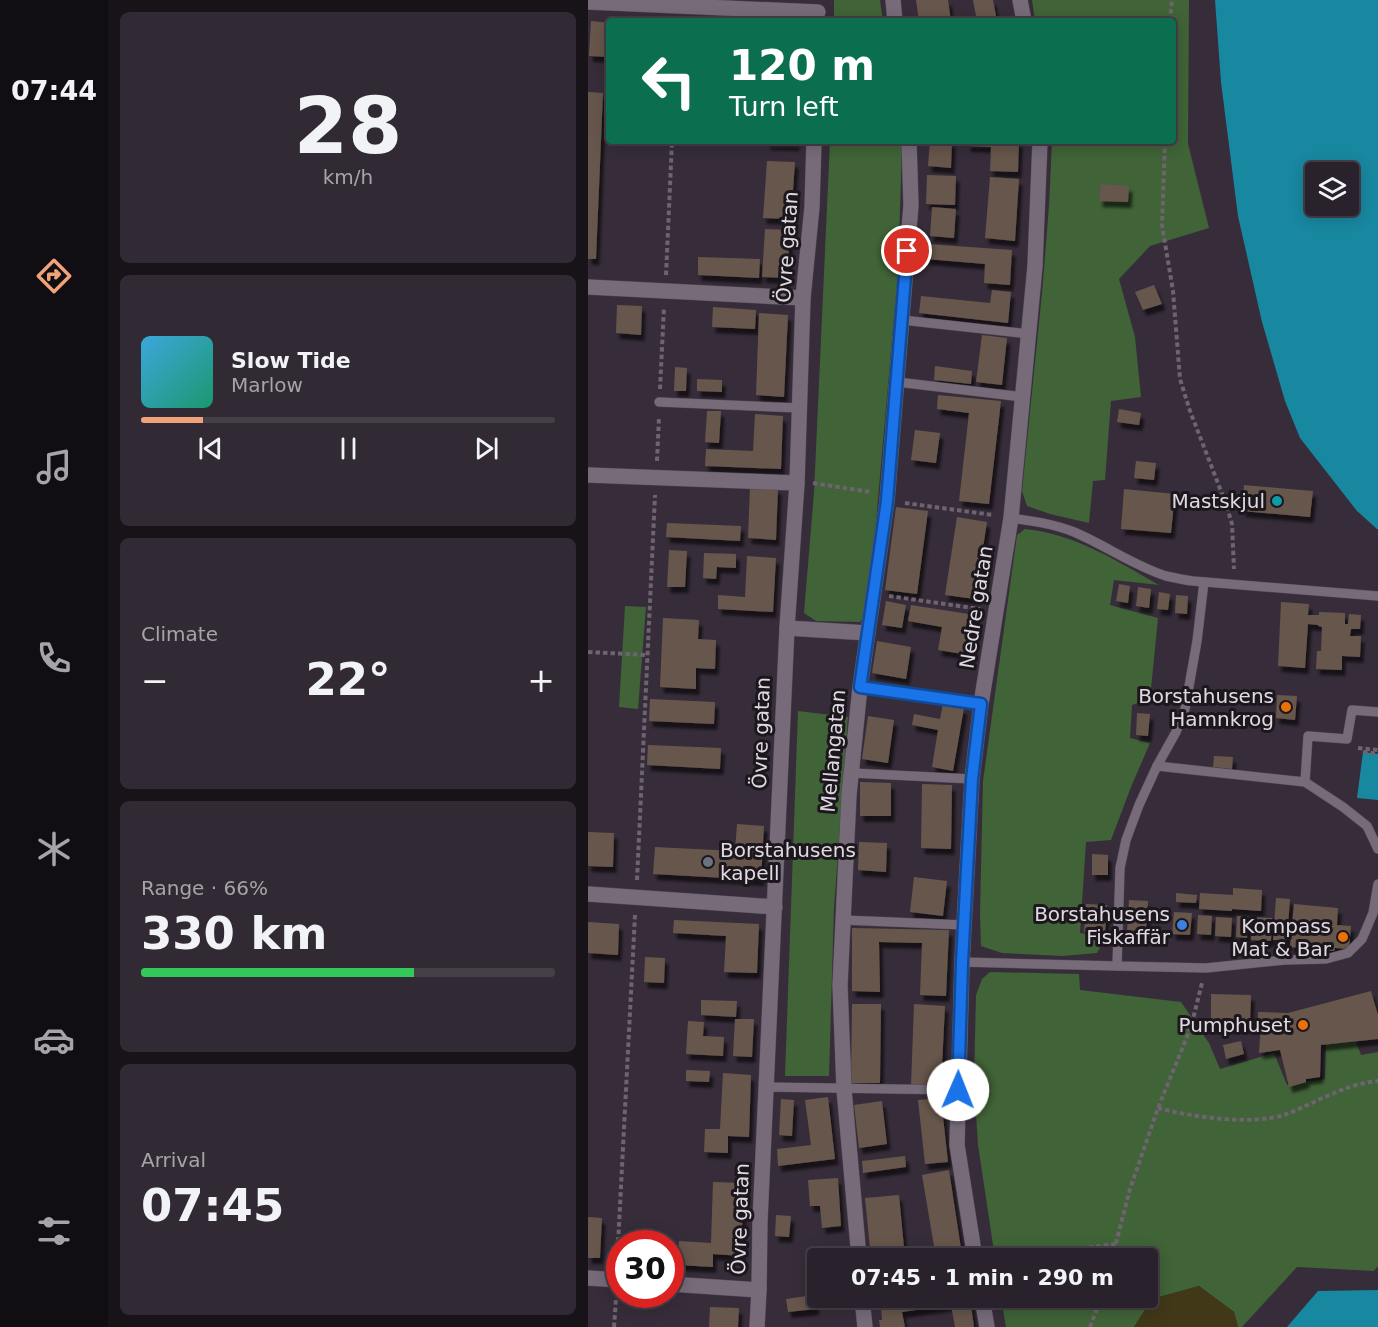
<!DOCTYPE html>
<meta charset="utf-8">
<style>
:root{--surface:#29222c;--page:#312a34;--text:#f1f3f6;--muted:#a5a4a9;--line:#453f48;--accent:#f0a279}
body{margin:0;font-family:"DejaVu Sans",sans-serif;background:var(--page);color:var(--text);height:100vh;display:flex;flex-direction:column;font-size:22px;white-space:nowrap}
*{box-sizing:border-box;margin:0}
p{font-size:20px;color:var(--muted)}
.icon{flex:none;width:33px;height:33px;fill:none;stroke:currentColor;stroke-width:2;stroke-linecap:round;stroke-linejoin:round}
.map{position:relative;flex:1;overflow:hidden}
.side{display:flex;flex-direction:column;gap:12px;padding:12px;background:#171318;width:480px}
.side>*{flex:none}
.banner{position:absolute;left:18px;top:18px;width:570px;height:126px;border-radius:6px;box-shadow:0 3px 15px #0003,0 0 0 2px var(--line);background:#0b6e4f;color:#fff;overflow:hidden}
.buttons{position:absolute;left:717px;top:162px;display:grid;gap:12px}
.buttons a{display:grid;place-items:center;width:54px;height:54px;border-radius:6px;background:var(--surface);box-shadow:0 3px 15px #0003,0 0 0 2px var(--line);font-size:30px}
.speed{position:absolute;left:18px;top:1230px;display:flex;gap:12px;font-size:30px;font-weight:700;text-align:center}
.speed>*{display:grid;place-content:center;width:78px;height:78px;border-radius:50%;background:var(--surface);box-shadow:0 3px 15px #0003,0 0 0 2px var(--line);line-height:1}
.speed .limit{border:9px solid #d22;background:#fff;color:#111}
.pin{position:absolute;display:grid;place-items:center;width:51px;height:51px;color:#fff;margin:-26px;border:3px solid #fff;border-radius:50%;box-shadow:0 2px 6px #0007}
.me{position:absolute;width:66px;margin:-33px;rotate:1deg;stroke-linejoin:round;filter:drop-shadow(0 0 4px #0008)}
.turn{display:flex;align-items:center;gap:21px;height:126px;padding:0 24px;font-size:27px}
.turn .icon{width:78px;height:78px;stroke-width:2.5}
.turn b{display:block;font-size:42px;line-height:51px}
.big{font-size:45px;font-weight:800;line-height:1.1}
.side .tile{flex:1;display:flex;flex-direction:column;justify-content:center;gap:9px;min-width:0;padding:0 21px;border-radius:9px;background:var(--page)}
.side .dial{align-items:center;gap:0}
.dial b{font-size:78px;line-height:1}
.song{display:flex;align-items:center;gap:18px}
.cover{width:72px;height:72px;border-radius:9px;background:linear-gradient(135deg,hsl(200 70% 55%),hsl(160 70% 35%))}
.played{height:6px;border-radius:3px;background:linear-gradient(90deg,var(--accent) 15%,var(--line) 15%)}
.keys{display:flex;justify-content:space-around;direction:ltr}
.heat{display:flex;justify-content:space-between;align-items:center;font-size:33px;direction:ltr}
.charge{height:9px;border-radius:4px;background:linear-gradient(90deg,#34c759 66%,var(--line) 0)}
.trip{position:absolute;left:219px;top:1248px;width:351px;height:60px;border-radius:6px;background:var(--surface);box-shadow:0 3px 15px #0003,0 0 0 2px var(--line);font-weight:800;line-height:60px;text-align:center}
main{display:flex;flex:1;min-height:0}
.dock{display:flex;flex-direction:column;width:108px;justify-content:space-around;align-items:center;background:#100e12;color:var(--muted)}
.dock .icon{width:42px;height:42px}
.dock .current{color:var(--accent)}
.dock b{font-size:27px;color:var(--text)}
.map>svg:first-child{display:block}
.green{fill:#406337}
.sand{fill:#413818}
.water{fill:#1887a0;fill-rule:evenodd}
.building{fill:#66574c;filter:url(#shadow)}
.lines{fill:none;stroke-linecap:round;stroke-linejoin:round}
.lane-casing{stroke:#544c57;stroke-width:10}
.street-casing{stroke:#544c57;stroke-width:16}
.path{stroke:#6d6470;stroke-width:4;stroke-dasharray:4.5 3;stroke-linecap:butt}
.lane{stroke:#776b7a;stroke-width:9}
.street{stroke:#776b7a;stroke-width:15}
.route-casing{stroke:#114b97;stroke-width:15}
.route{stroke:#1a73e8;stroke-width:10}
.culture-dot{fill:#0f9aa8;stroke:#1c171d;stroke-width:2}
.food-dot{fill:#e8710a;stroke:#1c171d;stroke-width:2}
.worship-dot{fill:#6b7280;stroke:#1c171d;stroke-width:2}
.shop-dot{fill:#3f7fe0;stroke:#1c171d;stroke-width:2}
.labels{text-anchor:middle;dominant-baseline:central;stroke-width:6;stroke-linejoin:round;paint-order:stroke}
.street-label{font-size:20px;fill:#e0d9e2;stroke:#1c171d}
.poi-label{font-size:20px;fill:#e0d9e2;stroke:#1c171d;text-anchor:end}
</style>
<main>
<nav class="dock">
<b>07:44</b>
<svg class="icon current" aria-label="directions" viewBox="0 0 24 24"><path d="M12 3l9 9-9 9-9-9zM9 14v-3h6M13 9l2 2-2 2"/></svg>
<svg class="icon" aria-label="music" viewBox="0 0 24 24"><path d="M9 18V5l10-2v13"/><circle cx="6" cy="18" r="3"/><circle cx="16" cy="16" r="3"/></svg>
<svg class="icon" aria-label="phone" viewBox="0 0 24 24"><path d="M5 4h4l2 5-3 2q2 4 5 5l2-3 5 2v4C11 20 4 13 5 4z"/></svg>
<svg class="icon" aria-label="climate" viewBox="0 0 24 24"><path d="M12 3v18M4 7l16 10M4 17L20 7"/></svg>
<svg class="icon" aria-label="car" viewBox="0 0 24 24"><path d="M5 17H2v-5l4-1 3-4h7l3 4 3 1v5h-3M9 17h6M6 11h13"/><circle cx="7" cy="17" r="2"/><circle cx="17" cy="17" r="2"/></svg>
<svg class="icon" aria-label="filters" viewBox="0 0 24 24"><path d="M4 7h16M4 17h16"/><circle cx="9" cy="7" r="2"/><circle cx="15" cy="17" r="2"/></svg>
</nav>
<section class="side">
<div class="tile dial"><b>28</b><p>km/h</p></div>
<div class="tile">
<div class="song"><i class="cover"></i><div><b>Slow Tide</b><p>Marlow</p></div></div>
<div class="played"></div>
<div class="keys"><svg class="icon" aria-label="previous" viewBox="0 0 24 24"><path d="M18 5L8 12l10 7zM5 5v14"/></svg><svg class="icon" aria-label="pause" viewBox="0 0 24 24"><path d="M8 5v14M16 5v14"/></svg><svg class="icon" aria-label="next" viewBox="0 0 24 24"><path d="M6 5l10 7-10 7zM19 5v14"/></svg></div>
</div>
<div class="tile"><p>Climate</p>
<div class="heat"><a>−</a><b class="big">22°</b><a>+</a></div>
</div>
<div class="tile"><p>Range · 66%</p><b class="big">330 km</b><div class="charge"></div></div>
<div class="tile"><p>Arrival</p><b class="big">07:45</b></div>
</section>
<div class="map">
<svg width="790" height="1327" viewBox="0 0 790 1327">
<defs>
<filter id="shadow"><feDropShadow dx="3.5" dy="6" stdDeviation="1.5" flood-color="#0009"/></filter>
</defs>
<rect width="100%" height="100%" fill="#372d3a"/>
<g class="green">
<polygon points="246,0 292,0 295,21 246,21"/>
<polygon points="444,0 601,0 600,144 621,228 562,246 531,279 547,337 553,397 523,401 517,480 505,481 501,523 462,514 439,506 434,491 454,293 461,206 464,141 585,141 585,21 447,21"/>
<polygon points="242,141 313,141 314,147 310,272 280,612 272,622 228,621 216,613 226,493"/>
<path d="M437,529C487,534 529,561 571,585L526,580L522,605L570,618L562,699L544,705L542,738L562,743L543,787L523,840L498,842L492,933L518,936L509,953L474,956L414,953L393,946L392,914L395,781L429,535Z"/>
<polygon points="37,606 58,607 50,709 31,707"/>
<polygon points="210,711 260,717 246,908 241,1076 197,1076"/>
<polygon points="402,972 491,974 492,990 593,1002 621,1043 632,1069 686,1053 699,1085 737,1079 738,1044 768,1042 773,1055 790,1052 790,1266 786,1271 709,1267 654,1327 650,1327 646,1312 611,1286 564,1299 546,1327 418,1327 413,1298 560,1298 560,1258 407,1258 390,1145 386,1081 388,995 394,979"/>
</g>
<polygon class="sand" points="611,1286 646,1312 650,1327 546,1327 564,1299"/>
<g class="water">
<path d="M627,0H790V529H789L769,511L712,438L697,401L674,322L650,216L633,82ZM728,172H760V206H728Z"/>
<polygon points="775,752 790,754 790,800 769,798"/>
<polygon points="790,1290 790,1327 699,1327 730,1291"/>
</g>
<g class="building">
<polygon points="328,0 360,0 363,21 331,21"/>
<polygon points="385,0 405,0 409,21 389,21"/>
<polygon points="3,21 21,23 21,57 1,56"/>
<polygon points="0,92 15,93 8,259 0,259"/>
<polygon points="179,141 208,141 208,145 179,144"/>
<polygon points="342,141 364,141 363,168 340,166"/>
<polygon points="380,141 431,141 430,172 402,171 403,147 379,146"/>
<polygon points="179,161 207,162 203,219 175,218"/>
<polygon points="339,175 368,176 367,205 338,204"/>
<polygon points="402,177 431,179 427,241 397,238"/>
<polygon points="513,184 541,186 540,202 511,201"/>
<polygon points="344,207 368,209 366,238 342,236"/>
<polygon points="177,229 202,230 199,278 174,277"/>
<polygon points="339,244 424,250 422,285 396,283 397,264 338,259"/>
<polygon points="110,257 172,259 171,278 110,275"/>
<polygon points="566,285 574,304 555,310 547,292"/>
<polygon points="404,290 423,292 420,323 331,313 333,296 402,303"/>
<polygon points="29,305 54,306 53,335 28,333"/>
<polygon points="125,307 168,310 167,329 124,327"/>
<polygon points="171,313 200,315 196,397 168,395"/>
<polygon points="394,335 419,338 414,385 388,382"/>
<polygon points="347,366 384,371 383,384 346,380"/>
<polygon points="87,367 99,368 98,391 86,391"/>
<polygon points="109,379 134,380 134,392 109,391"/>
<polygon points="350,395 413,401 401,504 371,501 381,413 349,409"/>
<polygon points="531,409 553,413 551,425 529,422"/>
<polygon points="119,411 133,411 131,443 117,442"/>
<polygon points="167,414 195,416 193,469 117,466 118,449 165,451"/>
<polygon points="327,430 352,433 348,463 323,460"/>
<polygon points="548,461 568,463 566,480 546,478"/>
<polygon points="656,485 725,491 722,517 654,511"/>
<polygon points="162,487 190,488 188,540 160,538"/>
<polygon points="536,489 587,494 583,533 533,529"/>
<polygon points="308,507 340,511 329,594 297,590"/>
<polygon points="369,517 399,522 387,599 357,595"/>
<polygon points="79,523 153,526 152,541 78,537"/>
<polygon points="81,550 99,551 97,587 79,587"/>
<polygon points="116,553 148,554 148,568 129,567 128,579 115,578"/>
<polygon points="159,556 188,558 185,612 130,609 130,595 157,597"/>
<polygon points="531,584 542,586 540,603 528,601"/>
<polygon points="550,587 563,589 561,608 548,606"/>
<polygon points="571,592 582,594 580,610 569,609"/>
<polygon points="588,595 600,596 599,614 587,613"/>
<polygon points="298,601 318,605 314,628 294,625"/>
<polygon points="693,602 721,604 720,615 731,615 731,612 757,613 757,624 760,624 761,614 773,615 772,629 763,629 762,636 773,636 772,657 754,656 754,670 728,669 729,651 733,651 734,627 730,626 730,625 720,624 717,668 690,666"/>
<polygon points="323,605 387,615 380,655 350,650 354,627 320,621"/>
<polygon points="75,618 111,620 110,639 128,640 127,669 108,668 108,689 72,687"/>
<polygon points="289,641 323,647 318,679 284,673"/>
<polygon points="689,695 709,696 707,720 688,718"/>
<polygon points="62,699 127,702 126,724 61,721"/>
<polygon points="355,704 376,708 365,771 344,767 350,730 324,725 326,714 352,719"/>
<polygon points="549,713 562,714 560,736 548,735"/>
<polygon points="280,716 306,720 300,763 274,759"/>
<polygon points="60,745 133,748 132,769 59,765"/>
<polygon points="626,756 645,757 644,769 625,767"/>
<polygon points="272,782 303,783 303,816 272,816"/>
<polygon points="334,784 364,785 363,849 333,848"/>
<polygon points="149,824 176,826 173,880 65,874 67,847 147,851"/>
<polygon points="0,832 26,833 25,867 0,866"/>
<polygon points="271,842 299,843 298,872 270,870"/>
<polygon points="504,854 520,855 520,875 504,875"/>
<polygon points="326,877 359,881 355,916 322,912"/>
<polygon points="645,888 674,890 673,911 644,909 644,911 611,909 612,893 645,895"/>
<polygon points="588,893 609,895 608,903 588,902"/>
<polygon points="688,898 702,899 699,940 685,940"/>
<polygon points="541,900 560,901 558,933 539,931"/>
<polygon points="498,904 519,905 517,933 496,932"/>
<polygon points="706,904 750,908 749,925 763,926 761,949 747,948 746,951 702,947"/>
<polygon points="586,912 604,913 602,935 584,934"/>
<polygon points="610,915 624,916 623,935 609,934"/>
<polygon points="649,916 660,917 659,938 648,937"/>
<polygon points="628,917 644,918 643,937 627,936"/>
<polygon points="664,917 684,918 683,941 663,940"/>
<polygon points="86,920 171,924 169,973 136,972 138,936 85,933"/>
<polygon points="0,922 31,924 30,955 0,953"/>
<polygon points="264,928 361,930 358,996 332,995 334,943 291,942 292,992 264,991"/>
<polygon points="57,957 77,958 76,983 56,982"/>
<polygon points="783,991 790,1015 790,1039 733,1045 732,1077 718,1079 718,1082 701,1087 692,1050 671,1053 673,1023 670,1023 670,1012 700,1013"/>
<polygon points="623,994 663,995 662,1025 623,1023"/>
<polygon points="113,1000 149,1001 148,1017 113,1015"/>
<polygon points="264,1004 293,1004 292,1083 263,1083"/>
<polygon points="326,1004 357,1006 353,1087 323,1086"/>
<polygon points="147,1019 166,1019 164,1057 145,1056"/>
<polygon points="100,1021 116,1022 115,1036 136,1037 135,1056 98,1054"/>
<polygon points="653,1041 656,1054 638,1059 635,1045"/>
<polygon points="98,1070 122,1071 121,1082 98,1081"/>
<polygon points="135,1073 163,1075 161,1137 140,1136 140,1153 116,1152 117,1129 132,1129"/>
<polygon points="240,1097 247,1159 190,1166 189,1149 223,1145 217,1100"/>
<polygon points="353,1098 360,1162 337,1164 330,1100"/>
<polygon points="193,1099 206,1100 204,1136 191,1135"/>
<polygon points="294,1101 299,1144 271,1148 266,1105"/>
<polygon points="317,1156 318,1167 275,1173 274,1161"/>
<polygon points="361,1170 374,1255 348,1258 334,1175"/>
<polygon points="250,1178 253,1226 234,1228 232,1206 222,1206 220,1180"/>
<polygon points="125,1182 156,1183 153,1256 125,1254 125,1267 90,1265 91,1241 123,1243"/>
<polygon points="311,1195 317,1258 283,1258 277,1198"/>
<polygon points="188,1215 203,1216 201,1237 187,1236"/>
<polygon points="0,1217 14,1218 12,1258 0,1258"/>
<polygon points="257,1250 258,1258 235,1258 234,1252"/>
<polygon points="226,1295 228,1309 200,1312 198,1299"/>
<polygon points="302,1298 382,1298 386,1327 367,1327 363,1305 314,1312 317,1327 292,1327 291,1320 294,1320 293,1306 303,1305"/>
<polygon points="122,1307 151,1308 150,1327 121,1327"/>
</g>
<g class="lines">
<defs>
<g id="lane">
<polyline points="314,320 441,334"/>
<polyline points="309,382 435,397"/>
<polyline points="71,402 212,408"/>
<path d="M423,518C445,521 466,524 486,532C517,545 546,566 578,576C587,578 596,580 605,581L790,596"/>
<polyline points="616,582 609,641 597,709 588,732 569,766 551,805 538,840 532,868 529,966 618,968 697,960 738,959 760,953 774,939 785,913 790,884"/>
<polyline points="272,687 393,704"/>
<polyline points="569,766 717,782 720,736 759,739 764,710 790,712"/>
<polyline points="264,773 384,779"/>
<polyline points="717,782 755,807 779,826 790,849"/>
<polyline points="255,920 376,925"/>
<polyline points="374,962 529,966"/>
<polyline points="178,1087 370,1090"/>
</g>
<g id="street">
<polyline points="305,0 307,21"/>
<polyline points="432,0 436,21"/>
<polyline points="0,2 230,12"/>
<polyline points="0,287 215,298"/>
<polyline points="0,475 209,483"/>
<polyline points="199,628 280,633"/>
<polyline points="0,894 187,907"/>
<polyline points="271,1258 256,1089 252,985 261,795 272,687 299,501 323,205 321,141"/>
<polyline points="387,1258 369,1145 374,962 384,779 393,704 423,518 447,266 452,141"/>
<polyline points="0,1278 32,1280"/>
<polyline points="82,1284 171,1290"/>
<polyline points="274,1298 277,1327"/>
<polyline points="394,1298 399,1327"/>
<polyline points="169,1327 171,1290 172,1221 199,628 209,483 215,298 224,207 226,141"/>
</g>
</defs>
<use href="#lane" class="lane-casing"/>
<use href="#street" class="street-casing"/>
<g class="path">
<polyline points="582,21 584,0"/>
<polyline points="577,141 574,225 585,291 592,379 602,411 638,504 644,524 646,569"/>
<polyline points="78,275 84,141"/>
<polyline points="72,389 76,307"/>
<polyline points="69,461 71,417"/>
<polyline points="225,483 282,492"/>
<polyline points="317,503 405,515"/>
<polyline points="301,596 392,609"/>
<polyline points="0,652 59,655"/>
<polyline points="770,748 790,750"/>
<polyline points="775,752 790,754"/>
<polyline points="49,880 67,495"/>
<path d="M570,1108C603,1117 666,1126 699,1114C729,1102 757,1084 790,1081"/>
<polyline points="419,1258 528,1244"/>
<polyline points="524,1258 542,1189 570,1108 603,1027 614,983"/>
<polyline points="29,1264 47,915"/>
<polyline points="26,1327 28,1298"/>
<polyline points="502,1327 513,1298"/>
</g>
<use href="#lane" class="lane"/>
<use href="#street" class="street"/>
</g>
<g class="lines">
<defs>
<polyline id="route" points="319,251 299,501 272,687 393,704 384,779 374,962 370,1090"/>
</defs>
<use href="#route" class="route-casing"/>
<use href="#route" class="route"/>
</g>
<circle class="culture-dot" cx="689" cy="501" r="6"/>
<g class="food-dot">
<circle cx="698" cy="707" r="6"/>
<circle cx="755" cy="937" r="6"/>
<circle cx="715" cy="1025" r="6"/>
</g>
<circle class="worship-dot" cx="120" cy="862" r="6"/>
<circle class="shop-dot" cx="594" cy="925" r="6"/>
<g class="labels">
<g class="street-label">
<text transform="translate(199 247) rotate(-86)">Övre gatan</text>
<text transform="translate(388 607) rotate(-81)">Nedre gatan</text>
<text transform="translate(173 733) rotate(-88)">Övre gatan</text>
<text transform="translate(245 751) rotate(-85)">Mellangatan</text>
<text transform="translate(152 1219) rotate(-88)">Övre gatan</text>
</g>
<g class="poi-label">
<text x="677" y="501">Mastskjul</text>
<text x="686" y="696">Borstahusens<tspan x="686" dy="23">Hamnkrog</tspan></text>
<text x="132" y="850" text-anchor="start">Borstahusens<tspan x="132" dy="23">kapell</tspan></text>
<text x="582" y="914">Borstahusens<tspan x="582" dy="23">Fiskaffär</tspan></text>
<text x="743" y="926">Kompass<tspan x="743" dy="23">Mat &amp; Bar</tspan></text>
<text x="703" y="1025">Pumphuset</text>
</g>
</g>
</svg>
<div class="buttons">
<a><svg class="icon" aria-label="layers" viewBox="0 0 24 24"><path d="M12 4l9 5-9 5-9-5zM3 14l9 5 9-5"/></svg></a>
</div>
<div class="speed"><div class="limit">30</div></div>
<div class="pin" style="left:319px;top:251px;background:#d93025"><svg class="icon" aria-label="arrive" viewBox="0 0 24 24"><path d="M6 21V4h12l-3 4 3 4H6"/></svg></div>
<svg class="me" style="left:370px;top:1090px" viewBox="-20 -20 40 40"><circle r="19" fill="#fff"/><path d="M0-13L10 11 0 6-10 11z" fill="#1a73e8"/></svg>
<div class="trip">07:45 · 1 min · 290 m</div>
<div class="banner">
<div class="turn"><svg class="icon" aria-label="left" viewBox="0 0 24 24"><path d="M17 20v-9H6M10 6l-5 5 5 5"/></svg><div><b>120 m</b>Turn left</div></div>
</div>
</div>
</main>
